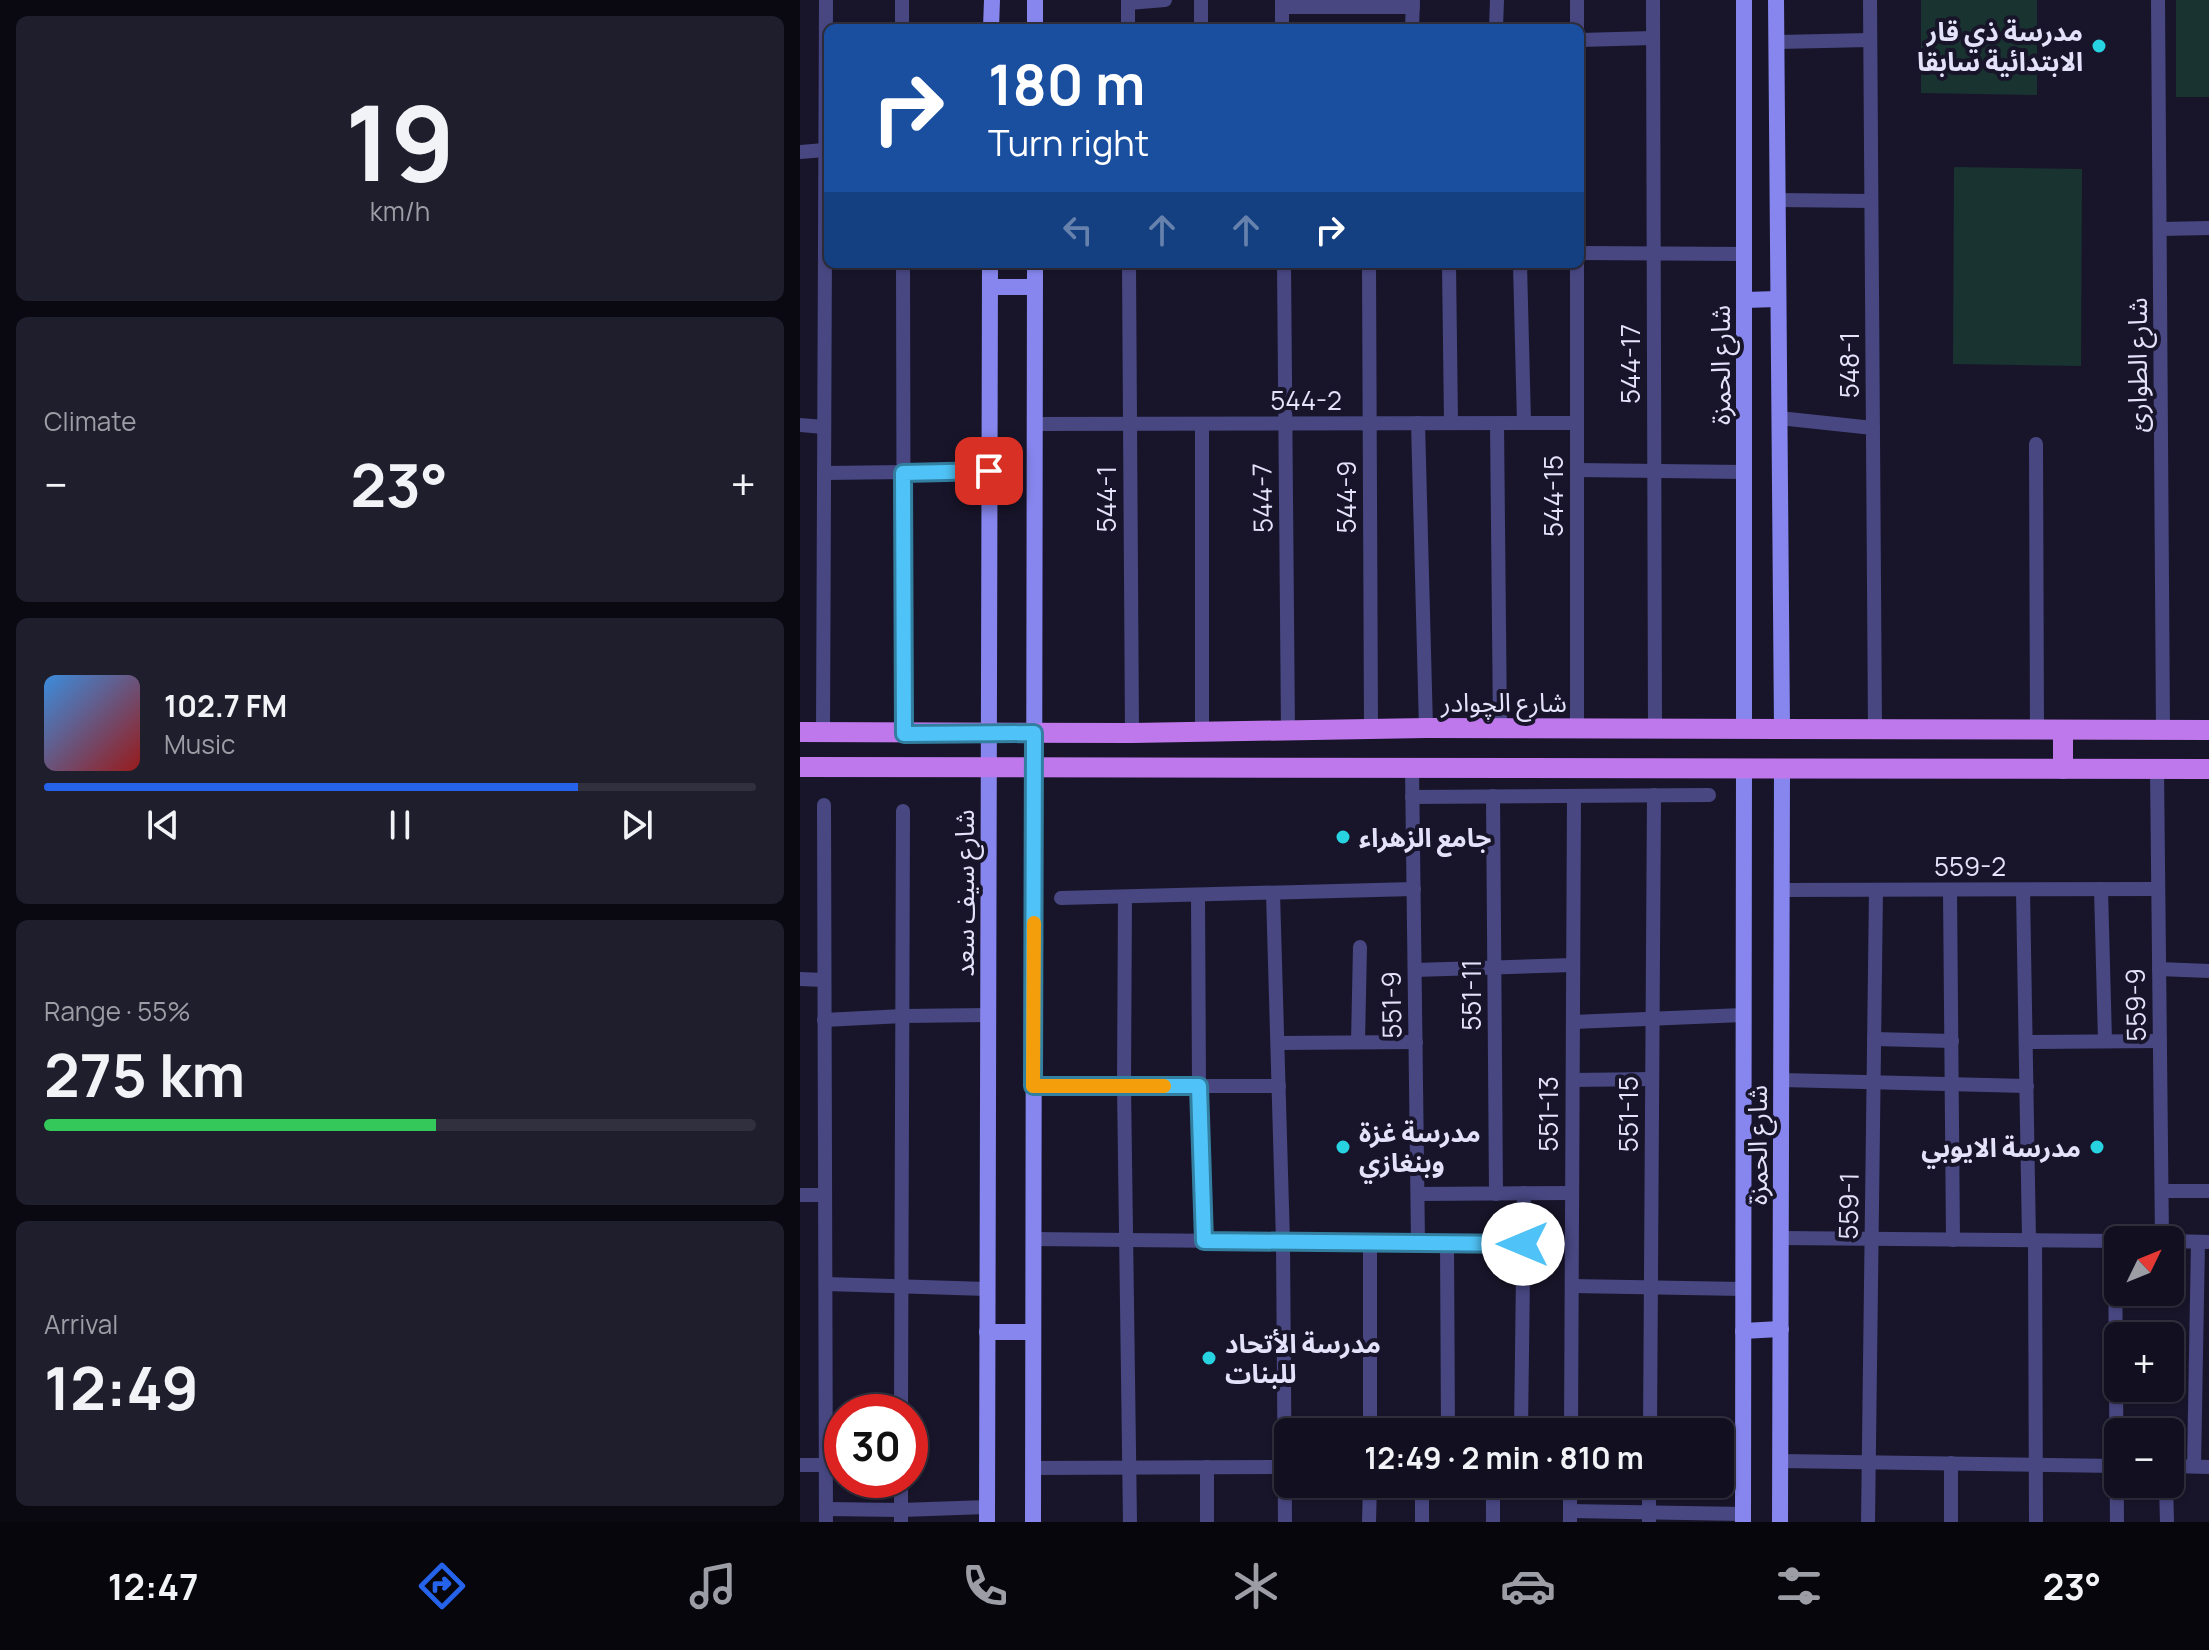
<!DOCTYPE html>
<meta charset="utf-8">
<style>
:root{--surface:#121020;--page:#1f1e2d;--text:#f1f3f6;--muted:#9c9da5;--line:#31303e;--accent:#2563eb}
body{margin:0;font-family:Manrope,"Noto Sans Arabic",sans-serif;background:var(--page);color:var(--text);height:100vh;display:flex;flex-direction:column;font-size:30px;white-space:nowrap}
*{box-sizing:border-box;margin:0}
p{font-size:26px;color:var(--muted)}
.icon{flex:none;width:44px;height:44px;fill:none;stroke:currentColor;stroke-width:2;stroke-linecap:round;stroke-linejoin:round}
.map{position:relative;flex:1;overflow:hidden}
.side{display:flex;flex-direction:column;gap:16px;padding:16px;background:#0a0912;width:800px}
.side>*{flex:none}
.guide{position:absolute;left:24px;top:24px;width:760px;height:244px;border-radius:12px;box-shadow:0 2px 6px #0004,0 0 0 2px var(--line);background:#1a4fa0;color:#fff;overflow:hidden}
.needle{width:52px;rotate:47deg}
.tools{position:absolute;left:1304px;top:1226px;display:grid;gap:16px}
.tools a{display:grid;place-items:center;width:80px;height:80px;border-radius:12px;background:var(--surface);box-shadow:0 2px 6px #0004,0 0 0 2px var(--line);font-size:40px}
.speed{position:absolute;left:24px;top:1394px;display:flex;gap:16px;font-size:40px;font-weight:700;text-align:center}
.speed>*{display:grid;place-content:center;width:104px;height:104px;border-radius:50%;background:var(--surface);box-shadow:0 2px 6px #0004,0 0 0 2px var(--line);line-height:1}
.speed .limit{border:12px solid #d22;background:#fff;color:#111}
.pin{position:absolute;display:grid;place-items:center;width:68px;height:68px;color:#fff;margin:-34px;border-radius:16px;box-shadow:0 4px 12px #0006}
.me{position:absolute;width:88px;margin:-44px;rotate:270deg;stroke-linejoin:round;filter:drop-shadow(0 0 6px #0008)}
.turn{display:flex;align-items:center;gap:28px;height:168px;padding:0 32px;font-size:36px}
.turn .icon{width:104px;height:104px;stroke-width:2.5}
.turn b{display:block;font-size:56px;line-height:68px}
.lanes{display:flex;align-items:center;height:76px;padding:0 32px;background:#0003;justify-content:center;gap:40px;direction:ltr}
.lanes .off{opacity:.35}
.big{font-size:60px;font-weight:700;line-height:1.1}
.side .widget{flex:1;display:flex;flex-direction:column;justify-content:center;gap:12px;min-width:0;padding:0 28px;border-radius:12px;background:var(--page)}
.side .dial{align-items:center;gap:0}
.dial b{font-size:104px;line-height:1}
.song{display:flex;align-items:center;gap:24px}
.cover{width:96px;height:96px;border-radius:12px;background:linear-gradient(135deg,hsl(210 70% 55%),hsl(0 70% 35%))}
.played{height:8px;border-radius:4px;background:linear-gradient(90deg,var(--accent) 75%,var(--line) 75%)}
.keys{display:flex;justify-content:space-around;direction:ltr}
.heat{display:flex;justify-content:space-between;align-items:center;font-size:44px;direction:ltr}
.charge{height:12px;border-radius:6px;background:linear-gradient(90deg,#34c759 55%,var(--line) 0)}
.trip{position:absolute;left:474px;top:1418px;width:460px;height:80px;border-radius:12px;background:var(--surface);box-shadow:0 2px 6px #0004,0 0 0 2px var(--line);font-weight:700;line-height:80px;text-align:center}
.tabs{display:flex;height:128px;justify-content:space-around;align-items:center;background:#07060d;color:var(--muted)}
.tabs .icon{width:56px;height:56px}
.tabs .on{color:var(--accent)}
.tabs b{font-size:36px;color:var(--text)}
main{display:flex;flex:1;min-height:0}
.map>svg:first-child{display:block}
.green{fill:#193331}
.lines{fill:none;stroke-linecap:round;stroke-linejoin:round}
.street{stroke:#484782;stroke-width:14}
.secondary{stroke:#8686ee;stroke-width:16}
.primary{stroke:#be78ec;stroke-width:20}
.route-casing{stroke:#337fa1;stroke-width:20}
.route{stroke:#4fc3f7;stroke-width:14}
.slow{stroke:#f59e0b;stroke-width:14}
.poi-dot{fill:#28d3e1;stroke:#18152a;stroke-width:3}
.labels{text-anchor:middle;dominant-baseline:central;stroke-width:8;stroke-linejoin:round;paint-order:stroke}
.poi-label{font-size:26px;font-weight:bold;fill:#e4e2fb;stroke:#18152a;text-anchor:start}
.street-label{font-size:26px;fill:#e4e2fb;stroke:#18152a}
</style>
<main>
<section class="side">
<div class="widget dial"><b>19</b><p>km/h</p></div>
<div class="widget"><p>Climate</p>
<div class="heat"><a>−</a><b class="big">23°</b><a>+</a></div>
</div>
<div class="widget">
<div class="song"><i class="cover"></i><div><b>102.7 FM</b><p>Music</p></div></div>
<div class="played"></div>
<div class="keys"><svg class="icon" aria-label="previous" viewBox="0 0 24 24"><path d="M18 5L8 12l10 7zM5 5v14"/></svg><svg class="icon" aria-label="pause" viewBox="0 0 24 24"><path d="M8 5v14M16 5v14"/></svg><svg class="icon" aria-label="next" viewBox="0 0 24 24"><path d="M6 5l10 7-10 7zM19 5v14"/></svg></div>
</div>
<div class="widget"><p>Range · 55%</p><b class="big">275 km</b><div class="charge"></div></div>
<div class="widget"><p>Arrival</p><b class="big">12:49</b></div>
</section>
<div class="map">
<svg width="1409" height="1522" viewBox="0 0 1409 1522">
<rect width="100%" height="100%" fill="#18152a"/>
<g class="green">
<polygon points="1121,0 1237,0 1237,95 1121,93"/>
<rect x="1376" y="0" width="33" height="97"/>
<polygon points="1154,167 1282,169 1281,366 1153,364"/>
</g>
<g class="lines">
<g class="street">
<polyline points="102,0 102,28"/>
<polyline points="328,0 328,28"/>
<polyline points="401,0 401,28"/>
<polyline points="482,0 482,28"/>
<polyline points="777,0 777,28"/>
<polyline points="853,0 855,728"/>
<polyline points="1070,0 1075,730"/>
<polyline points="1358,0 1363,730"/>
<polyline points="328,3 365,0"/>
<polyline points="482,7 613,7"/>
<polyline points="612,28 613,0"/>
<polyline points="696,28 697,0"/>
<polyline points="780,40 853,38"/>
<polyline points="976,42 1070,40"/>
<polyline points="0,152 25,150"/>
<polyline points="977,200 1071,201"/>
<polyline points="1361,229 1409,228"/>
<polyline points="780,253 944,254"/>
<polyline points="103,264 104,734"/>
<polyline points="329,264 332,733"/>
<polyline points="484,264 488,732"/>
<polyline points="569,264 571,730"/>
<polyline points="649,264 651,423"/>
<polyline points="720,264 724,423"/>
<polyline points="777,264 777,728"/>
<polyline points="979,418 1073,428"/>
<polyline points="618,423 626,728"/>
<polyline points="697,423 700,728"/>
<polyline points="235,424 777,423"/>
<polyline points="402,424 402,732"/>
<polyline points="0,425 24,427"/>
<polyline points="1236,444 1237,730"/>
<polyline points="777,470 943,472"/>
<polyline points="24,473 189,471"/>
<polyline points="23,733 26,0"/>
<polyline points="612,768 618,1242"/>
<polyline points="1357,769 1362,1240"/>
<polyline points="693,796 696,1194"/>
<polyline points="612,797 909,795"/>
<polyline points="24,805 26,1522"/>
<polyline points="1301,889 1305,1041"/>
<polyline points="982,890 1358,889"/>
<polyline points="1150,890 1153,1240"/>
<polyline points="1223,890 1229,1240"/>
<polyline points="473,893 483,1242 485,1522"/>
<polyline points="398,895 399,1086 404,1241"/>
<polyline points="325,897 324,1086 330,1522"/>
<polyline points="261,898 614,889"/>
<polyline points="1359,969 1409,971"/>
<polyline points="615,970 773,965"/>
<polyline points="0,979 24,980"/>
<polyline points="24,1020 103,1016 188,1015"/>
<polyline points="773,1022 943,1015"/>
<polyline points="1074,1039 1152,1041"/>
<polyline points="558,1042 560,947"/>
<polyline points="1226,1042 1360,1041"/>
<polyline points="478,1043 616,1042"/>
<polyline points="773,1080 852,1079"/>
<polyline points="982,1080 1227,1086"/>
<polyline points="233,1086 479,1086"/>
<polyline points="1362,1191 1409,1191"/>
<polyline points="618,1194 772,1193"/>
<polyline points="0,1195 25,1195"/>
<polyline points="981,1238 1318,1241"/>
<polyline points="233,1239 723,1244"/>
<polyline points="1235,1240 1236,1522"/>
<polyline points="1315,1241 1317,1522"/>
<polyline points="1370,1241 1409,1242"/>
<polyline points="570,1243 570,1432"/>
<polyline points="647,1244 648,1432"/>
<polyline points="26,1284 187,1289"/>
<polyline points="772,1286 943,1289"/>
<polyline points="101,1412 103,811"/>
<polyline points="721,1432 724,1193"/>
<polyline points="771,1432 774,796"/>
<polyline points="850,1432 854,795"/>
<polyline points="980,1461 1318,1466"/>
<polyline points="1151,1463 1151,1522"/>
<polyline points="0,1465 26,1465"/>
<polyline points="1370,1466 1409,1467"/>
<polyline points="1394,1466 1398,1242"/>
<polyline points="233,1468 488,1467"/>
<polyline points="622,1484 622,1522"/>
<polyline points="1366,1484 1367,1522"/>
<polyline points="26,1509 101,1510 187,1507"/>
<polyline points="770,1511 943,1514"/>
<polyline points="101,1522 101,1480"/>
<polyline points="407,1522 407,1467"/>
<polyline points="569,1522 570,1484"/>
<polyline points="693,1522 693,1484"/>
<polyline points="770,1522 770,1484"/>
<polyline points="849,1522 849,1484"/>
<polyline points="1068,1522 1076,890"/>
</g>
<g class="secondary">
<polyline points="976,0 982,729"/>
<polyline points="191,28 192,0"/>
<polyline points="235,28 235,0"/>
<polyline points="190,287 235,287"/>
<polyline points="944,300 978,299"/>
<polyline points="944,730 944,0"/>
<polyline points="943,1331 981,1329"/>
<polyline points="187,1332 233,1332"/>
<polyline points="187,1522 190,264"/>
<polyline points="233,1522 235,264"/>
<polyline points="943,1522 944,769"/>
<polyline points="980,1522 982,769"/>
</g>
<g class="primary">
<polyline points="0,732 332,733 626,728 1409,730"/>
<polyline points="0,767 1409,769"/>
<polyline points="1263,769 1263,730"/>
</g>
</g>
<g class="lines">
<defs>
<polyline id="route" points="189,471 103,473 104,734 234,733 233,1086 399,1086 404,1241 723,1244"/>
</defs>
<use href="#route" class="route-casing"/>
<use href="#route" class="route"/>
<polyline class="slow" points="234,923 233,1086 364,1086"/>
</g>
<g class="poi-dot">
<circle cx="1299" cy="46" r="8"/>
<circle cx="543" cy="837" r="8"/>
<circle cx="543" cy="1147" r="8"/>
<circle cx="1297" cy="1147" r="8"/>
<circle cx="409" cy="1358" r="8"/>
</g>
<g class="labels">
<g class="poi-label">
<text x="1283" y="31" text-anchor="end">مدرسة ذي قار<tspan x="1283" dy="30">الابتدائية سابقا</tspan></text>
<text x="559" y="837">جامع الزهراء</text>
<text x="559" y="1132">مدرسة غزة<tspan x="559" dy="30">وبنغازي</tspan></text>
<text x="1281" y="1147" text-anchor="end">مدرسة الايوبي</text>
<text x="425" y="1343">مدرسة الأتحاد<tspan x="425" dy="30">للبنات</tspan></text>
</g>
<g class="street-label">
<text transform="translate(830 364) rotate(-90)">544-17</text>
<text transform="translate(920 365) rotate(-90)">شارع الحمزة</text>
<text transform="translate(1049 365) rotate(-90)">548-1</text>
<text transform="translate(1337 365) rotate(-90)">شارع الطوارئ</text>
<text x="506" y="400">544-2</text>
<text transform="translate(753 496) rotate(-90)">544-15</text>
<text transform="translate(546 497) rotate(-90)">544-9</text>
<text transform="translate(462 498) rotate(-91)">544-7</text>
<text transform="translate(306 499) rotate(-90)">544-1</text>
<text x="704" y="702">شارع الچوادر</text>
<text x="1170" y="866">559-2</text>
<text transform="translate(164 893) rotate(-90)">شارع سيف سعد</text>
<text transform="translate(671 995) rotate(-90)">551-11</text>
<text transform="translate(591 1005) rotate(-91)">551-9</text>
<text transform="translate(1335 1005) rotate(-91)">559-9</text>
<text transform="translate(748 1114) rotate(-90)">551-13</text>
<text transform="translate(828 1114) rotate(-90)">551-15</text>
<text transform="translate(957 1145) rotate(-90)">شارع الحمزة</text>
<text transform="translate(1048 1206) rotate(-89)">559-1</text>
</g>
</g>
</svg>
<div class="tools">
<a><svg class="needle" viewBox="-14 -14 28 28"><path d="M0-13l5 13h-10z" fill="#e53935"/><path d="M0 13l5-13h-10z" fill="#9c9da5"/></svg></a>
<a>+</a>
<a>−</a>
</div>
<div class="speed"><div class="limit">30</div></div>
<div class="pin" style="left:189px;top:471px;background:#d93025"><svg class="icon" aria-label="arrive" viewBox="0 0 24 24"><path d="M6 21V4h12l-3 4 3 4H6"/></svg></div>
<svg class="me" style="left:723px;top:1244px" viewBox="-20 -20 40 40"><circle r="19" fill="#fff"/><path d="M0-13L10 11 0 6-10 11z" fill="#4fc3f7"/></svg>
<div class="trip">12:49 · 2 min · 810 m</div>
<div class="guide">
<div class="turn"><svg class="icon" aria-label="right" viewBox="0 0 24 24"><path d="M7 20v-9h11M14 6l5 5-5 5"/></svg><div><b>180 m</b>Turn right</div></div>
<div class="lanes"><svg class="icon off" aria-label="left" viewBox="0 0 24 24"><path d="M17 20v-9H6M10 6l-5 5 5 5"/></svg><svg class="icon off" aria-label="ahead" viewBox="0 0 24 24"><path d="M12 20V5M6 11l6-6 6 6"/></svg><svg class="icon off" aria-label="ahead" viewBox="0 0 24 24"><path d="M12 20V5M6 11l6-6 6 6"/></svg><svg class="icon" aria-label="right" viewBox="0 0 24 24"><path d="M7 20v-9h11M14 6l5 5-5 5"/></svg></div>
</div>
</div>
</main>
<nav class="tabs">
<b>12:47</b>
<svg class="icon on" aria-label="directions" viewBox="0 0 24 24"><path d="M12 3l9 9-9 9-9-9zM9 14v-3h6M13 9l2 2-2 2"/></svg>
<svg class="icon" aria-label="music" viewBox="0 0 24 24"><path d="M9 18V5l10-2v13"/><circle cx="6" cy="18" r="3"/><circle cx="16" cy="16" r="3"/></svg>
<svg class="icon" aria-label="phone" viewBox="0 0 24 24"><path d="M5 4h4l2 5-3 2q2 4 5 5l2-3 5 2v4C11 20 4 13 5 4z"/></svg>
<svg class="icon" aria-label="climate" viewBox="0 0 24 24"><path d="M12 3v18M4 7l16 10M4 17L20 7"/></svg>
<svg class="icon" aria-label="car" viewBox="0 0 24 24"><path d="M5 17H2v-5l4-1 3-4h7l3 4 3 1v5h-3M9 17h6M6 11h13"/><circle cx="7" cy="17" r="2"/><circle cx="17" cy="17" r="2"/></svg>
<svg class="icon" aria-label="filters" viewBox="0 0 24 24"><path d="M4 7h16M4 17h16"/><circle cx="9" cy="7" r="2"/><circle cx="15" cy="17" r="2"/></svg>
<b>23°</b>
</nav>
